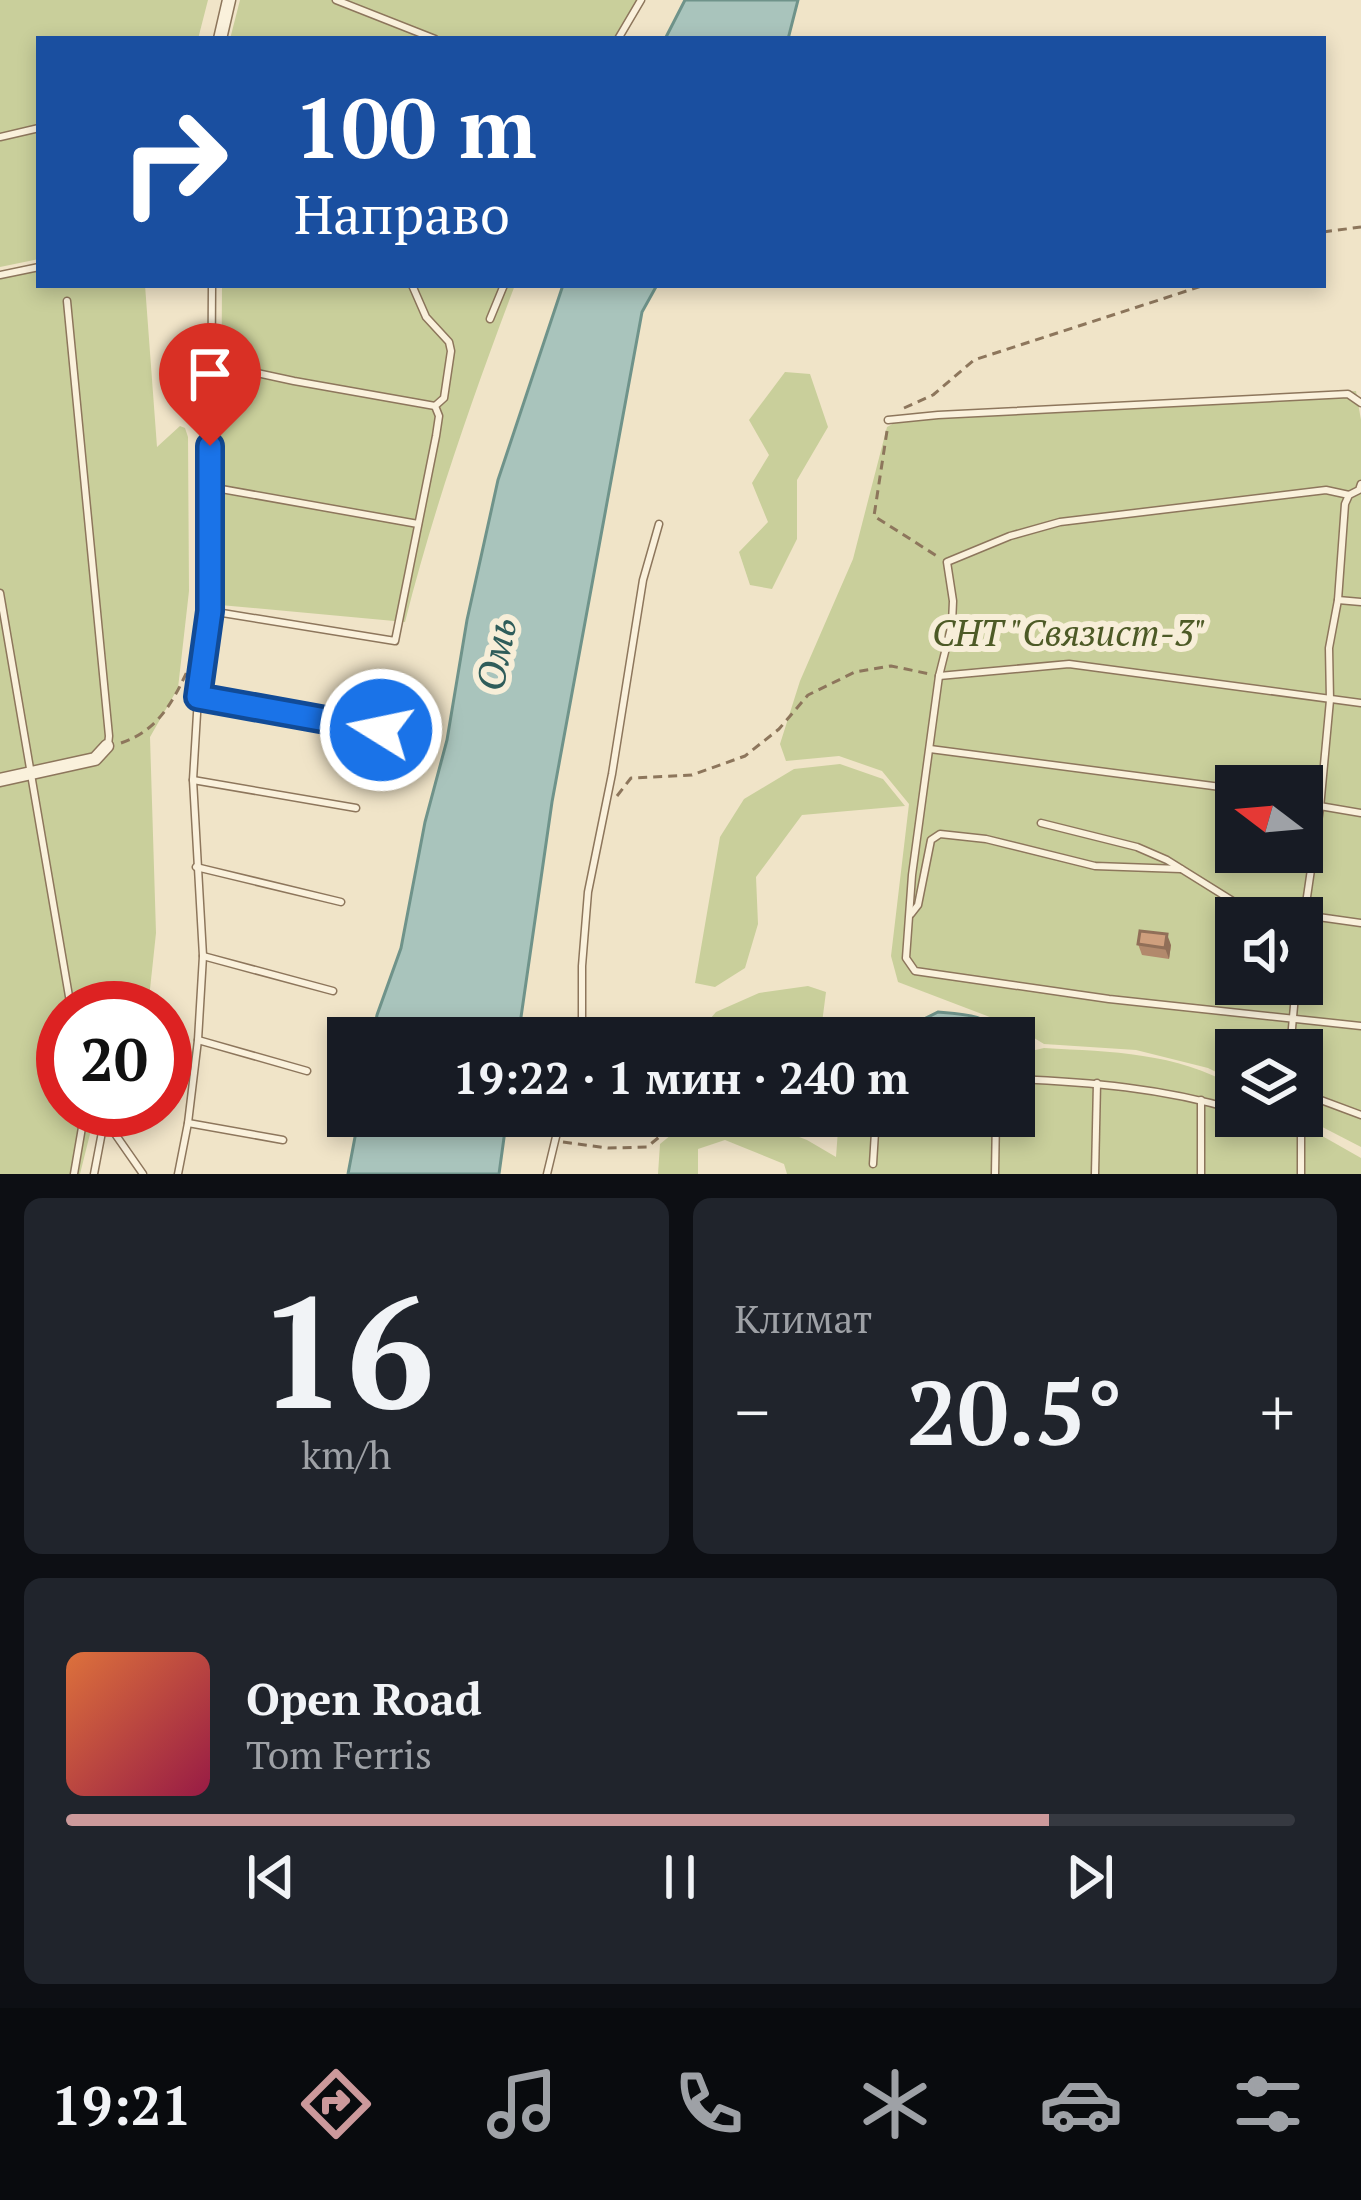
<!DOCTYPE html>
<html lang="ru">
<meta charset="utf-8">
<style>
:root{--surface:#171b24;--page:#20242c;--text:#f1f3f6;--muted:#9ea1a6;--line:#363941;--accent:#cc999b}
body{margin:0;font-family:"PT Serif",serif;background:var(--page);color:var(--text);height:100vh;display:flex;flex-direction:column;font-size:45px;white-space:nowrap}
*{box-sizing:border-box;margin:0}
p{font-size:39px;color:var(--muted)}
.icon{flex:none;width:66px;height:66px;fill:none;stroke:currentColor;stroke-width:2;stroke-linecap:round;stroke-linejoin:round}
.map{position:relative;height:1174px;overflow:hidden}
.drawer{display:flex;flex-direction:column;gap:24px;padding:24px;background:#0d0f14;flex:1}
.drawer>*{flex:none}
.banner{position:absolute;left:36px;top:36px;width:1290px;height:252px;border-radius:0px;box-shadow:0 6px 18px #0003;background:#1a4fa0;color:#fff;overflow:hidden}
.needle{width:78px;rotate:286deg}
.controls{position:absolute;left:1215px;top:765px;display:grid;gap:24px}
.controls a{display:grid;place-items:center;width:108px;height:108px;border-radius:0px;background:var(--surface);box-shadow:0 6px 18px #0003;font-size:60px}
.speed{position:absolute;left:36px;top:981px;display:flex;gap:24px;font-size:60px;font-weight:700;text-align:center}
.speed>*{display:grid;place-content:center;width:156px;height:156px;border-radius:50%;background:var(--surface);box-shadow:0 6px 18px #0003;line-height:1}
.speed .limit{border:18px solid #d22;background:#fff;color:#111}
.pin{position:absolute;display:grid;place-items:center;width:102px;height:102px;color:#fff;margin:-123px -51px;border-radius:50% 50% 50% 0;rotate:-45deg;box-shadow:0 0 12px #0007}
.pin .icon{rotate:45deg}
.me{position:absolute;width:132px;margin:-66px;rotate:280deg;stroke-linejoin:round;filter:drop-shadow(0 0 9px #0008)}
.turn{display:flex;align-items:center;gap:42px;height:252px;padding:0 60px;font-size:54px}
.turn .icon{width:156px;height:156px;stroke-width:2.5}
.turn b{display:block;font-size:84px;line-height:102px}
.big{font-size:90px;font-weight:700;line-height:1.1}
.drawer .widget{flex:1;display:flex;flex-direction:column;justify-content:center;gap:18px;min-width:0;padding:0 42px;border-radius:18px;background:var(--page)}
.drawer .dial{align-items:center;gap:0}
.dial b{font-size:156px;line-height:1}
.song{display:flex;align-items:center;gap:36px}
.cover{width:144px;height:144px;border-radius:18px;background:linear-gradient(135deg,hsl(20 70% 55%),hsl(340 70% 35%))}
.played{height:12px;border-radius:6px;background:linear-gradient(90deg,var(--accent) 80%,var(--line) 80%)}
.keys{display:flex;justify-content:space-around;direction:ltr}
.heat{display:flex;justify-content:space-between;align-items:center;font-size:66px;direction:ltr}
.drawer .tiles{flex:1;display:grid;gap:24px;grid-template-columns:1fr 1fr}
.widget:last-child{grid-column:span 2}
.trip{position:absolute;left:327px;top:1017px;width:708px;height:120px;border-radius:0px;background:var(--surface);box-shadow:0 6px 18px #0003;font-weight:700;line-height:120px;text-align:center}
.menu{display:flex;height:192px;justify-content:space-around;align-items:center;background:#090b0e;color:var(--muted)}
.menu .icon{width:84px;height:84px}
.menu .selected{color:var(--accent)}
.menu b{font-size:54px;color:var(--text)}
.map>svg:first-child{display:block}
.green{fill:#c9cf9b;fill-rule:evenodd}
.water{fill:#a9c4bc;stroke:#6f938a;stroke-width:3}
.lines{fill:none;stroke-linecap:round;stroke-linejoin:round}
.lane-casing{stroke:#8d765c;stroke-width:9}
.street-casing{stroke:#8d765c;stroke-width:15}
.path{stroke:#8d765c;stroke-width:3;stroke-dasharray:9 6;stroke-linecap:butt}
.lane{stroke:#faf1dc;stroke-width:6}
.street{stroke:#faf1dc;stroke-width:12}
.wall{fill:#b2896c}
.shaded-wall{fill:#916f58}
.building{fill:#cf9f7d;stroke:#916f58;stroke-width:3}
.route-casing{stroke:#114b97;stroke-width:30}
.route{stroke:#1a73e8;stroke-width:21}
.labels{text-anchor:middle;dominant-baseline:central;stroke-width:12;stroke-linejoin:round;paint-order:stroke}
.park-label{font-size:36px;font-style:italic;fill:#4d5a26;stroke:#f7eed8}
.water-label{font-size:39px;font-style:italic;fill:#2f5d5a;stroke:#f7eed8}
</style>
<div class="map">
<svg width="1361" height="1174" viewBox="0 0 1361 1174">
<rect width="100%" height="100%" fill="#f0e4c8"/>
<g class="green">
<polygon points="0,0 208,0 198,39 39,39 39,259 0,267"/>
<polygon points="240,0 645,0 623,39 230,39"/>
<polygon points="39,270 39,285 145,285 157,447 180,426 185,428 188,437 189,591 178,688 150,737 156,933 148,1008 63,1008 63,1110 96,1110 80,1174 0,1174 0,278"/>
<path d="M222,285H515C473,396 434,507 405,622L220,605Z"/>
<polygon points="785,372 810,374 828,427 797,480 797,539 772,589 750,585 739,552 768,522 752,483 769,455 749,420"/>
<path d="M1356,391L1361,420V1147L1301,1116L1302,1050H1236V1082L1208,1068L1136,1050L1044,1044L1016,1027L898,982L891,956L909,804L882,771L839,756L786,761L780,744L800,681L853,559L887,427L913,413ZM1236,786H1302V852H1236ZM1236,918H1302V984H1236Z"/>
<polygon points="840,764 883,779 905,806 802,815 756,877 758,924 745,968 715,987 695,983 720,837 744,799 794,769"/>
<polygon points="808,986 826,992 822,1023 861,1021 848,1038 694,1038 716,1012 759,993"/>
<path d="M1044,1048C1113,1052 1175,1052 1236,1087V1116H1287L1361,1158V1174H787L784,1164L725,1140L698,1149V1174H658L660,1144L694,1116H744L807,1140L836,1157L839,1116H1014V1055Z"/>
</g>
<g class="water">
<polygon points="685,0 798,0 788,39 665,39"/>
<polygon points="563,285 657,285 642,312 552,802 518,1038 373,1038 377,1015 401,948 425,822 447,740 467,620 498,480"/>
<path d="M938,1012C964,1014 988,1014 1003,1038L970,1033L957,1038H913L912,1032L922,1020Z"/>
<polygon points="359,1116 507,1116 499,1174 348,1174"/>
</g>
<g class="lines">
<defs>
<g id="lane">
<polyline points="336,0 435,39"/>
<polyline points="618,39 641,0"/>
<polyline points="0,137 39,128"/>
<polyline points="0,275 39,267"/>
<polyline points="67,301 109,736 108,745"/>
<polyline points="490,319 504,285"/>
<polyline points="210,363 294,381 435,406"/>
<polyline points="888,420 938,415 1348,394 1361,403"/>
<polyline points="210,487 418,524"/>
<polyline points="1349,495 1326,490 1060,522 1010,536 947,562 953,601 952,624 939,676 912,875 906,958 915,971 1109,999 1361,1026"/>
<polyline points="0,593 71,1008"/>
<polyline points="1338,600 1361,602"/>
<polyline points="210,611 395,641 436,436 439,416 435,406 444,398 451,351 449,342 426,317 412,285"/>
<polyline points="939,676 1069,664 1361,703"/>
<polyline points="198,697 381,731"/>
<polyline points="930,749 1236,789"/>
<polyline points="193,780 356,808"/>
<polyline points="1302,803 1361,813"/>
<polyline points="1041,823 1137,847 1167,860 1236,903 1275,918"/>
<polyline points="196,867 341,902"/>
<polyline points="911,914 918,905 931,840 940,834 986,839 1095,866 1181,869"/>
<polyline points="1304,915 1361,923"/>
<polyline points="1302,931 1320,808 1330,700 1329,648 1338,600 1345,504 1349,495 1359,490 1361,484"/>
<polyline points="203,956 333,991"/>
<polyline points="577,1038 582,1019 582,966 588,892 612,774 643,580 659,524"/>
<polyline points="198,1040 307,1071"/>
<polyline points="1290,1050 1296,984"/>
<path d="M1014,1079C1089,1082 1163,1088 1236,1110"/>
<polyline points="1302,1093 1361,1115"/>
<polyline points="1201,1100 1201,1174"/>
<polyline points="1257,1116 1301,1129 1301,1174"/>
<polyline points="188,1123 283,1140"/>
<polyline points="873,1164 876,1116"/>
<polyline points="74,1174 85,1110"/>
<polyline points="94,1174 102,1132 113,1131 143,1174"/>
<polyline points="178,1174 188,1123 198,1040 203,956 193,780 198,697 210,611 212,285"/>
<polyline points="547,1174 561,1116"/>
<polyline points="995,1174 996,1116"/>
<polyline points="1095,1174 1097,1083"/>
</g>
<g id="street">
<polyline points="220,39 229,0"/>
<polyline points="0,780 95,759 107,746"/>
</g>
</defs>
<use href="#lane" class="lane-casing"/>
<use href="#street" class="street-casing"/>
<g class="path">
<polyline points="1323,232 1361,227"/>
<polyline points="904,408 933,395 974,360 1205,285"/>
<polyline points="887,431 874,516 940,558"/>
<path d="M121,743C162,729 175,697 193,659"/>
<polyline points="617,796 631,778 692,775 745,756 779,729 808,695 855,672 891,666 930,674"/>
<polyline points="563,1142 608,1148 647,1147 685,1116"/>
</g>
<use href="#lane" class="lane"/>
<use href="#street" class="street"/>
</g>
<polygon class="wall" points="1138,944 1171,945 1169,959 1142,955"/>
<polygon class="shaded-wall" points="1167,934 1171,945 1169,959 1165,948"/>
<polygon class="building" points="1140,931 1167,934 1165,948 1138,944"/>
<g class="lines">
<defs>
<polyline id="route" points="210,446 210,611 198,697 381,730"/>
</defs>
<use href="#route" class="route-casing"/>
<use href="#route" class="route"/>
</g>
<g class="labels">
<g class="park-label">
<text x="1069" y="632">СНТ "Связист-3"</text>
</g>
<g class="water-label">
<text transform="translate(495 654) rotate(-79)">Омь</text>
</g>
</g>
</svg>
<div class="controls">
<a><svg class="needle" viewBox="-14 -14 28 28"><path d="M0-13l5 13h-10z" fill="#e53935"/><path d="M0 13l5-13h-10z" fill="#9ea1a6"/></svg></a>
<a><svg class="icon" aria-label="sound" viewBox="0 0 24 24"><path d="M4 9h4l5-4v14l-5-4H4zM17 9q2 3 0 6"/></svg></a>
<a><svg class="icon" aria-label="layers" viewBox="0 0 24 24"><path d="M12 4l9 5-9 5-9-5zM3 14l9 5 9-5"/></svg></a>
</div>
<div class="speed"><div class="limit">20</div></div>
<div class="pin" style="left:210px;top:446px;background:#d93025"><svg class="icon" aria-label="arrive" viewBox="0 0 24 24"><path d="M6 21V4h12l-3 4 3 4H6"/></svg></div>
<svg class="me" style="left:381px;top:730px" viewBox="-20 -20 40 40"><circle r="17" fill="#1a73e8" stroke="#fff" stroke-width="3"/><path d="M0-11L8 9 0 5-8 9z" fill="#fff"/></svg>
<div class="trip">19:22 · 1 мин · 240 m</div>
<div class="banner">
<div class="turn"><svg class="icon" aria-label="right" viewBox="0 0 24 24"><path d="M7 20v-9h11M14 6l5 5-5 5"/></svg><div><b>100 m</b>Направо</div></div>
</div>
</div>
<section class="drawer">
<div class="tiles">
<div class="widget dial"><b>16</b><p>km/h</p></div>
<div class="widget"><p>Климат</p>
<div class="heat"><a>−</a><b class="big">20.5°</b><a>+</a></div>
</div>
<div class="widget">
<div class="song"><i class="cover"></i><div><b>Open Road</b><p>Tom Ferris</p></div></div>
<div class="played"></div>
<div class="keys"><svg class="icon" aria-label="previous" viewBox="0 0 24 24"><path d="M18 5L8 12l10 7zM5 5v14"/></svg><svg class="icon" aria-label="pause" viewBox="0 0 24 24"><path d="M8 5v14M16 5v14"/></svg><svg class="icon" aria-label="next" viewBox="0 0 24 24"><path d="M6 5l10 7-10 7zM19 5v14"/></svg></div>
</div>
</div>
</section>
<nav class="menu">
<b>19:21</b>
<svg class="icon selected" aria-label="directions" viewBox="0 0 24 24"><path d="M12 3l9 9-9 9-9-9zM9 14v-3h6M13 9l2 2-2 2"/></svg>
<svg class="icon" aria-label="music" viewBox="0 0 24 24"><path d="M9 18V5l10-2v13"/><circle cx="6" cy="18" r="3"/><circle cx="16" cy="16" r="3"/></svg>
<svg class="icon" aria-label="phone" viewBox="0 0 24 24"><path d="M5 4h4l2 5-3 2q2 4 5 5l2-3 5 2v4C11 20 4 13 5 4z"/></svg>
<svg class="icon" aria-label="climate" viewBox="0 0 24 24"><path d="M12 3v18M4 7l16 10M4 17L20 7"/></svg>
<svg class="icon" aria-label="car" viewBox="0 0 24 24"><path d="M5 17H2v-5l4-1 3-4h7l3 4 3 1v5h-3M9 17h6M6 11h13"/><circle cx="7" cy="17" r="2"/><circle cx="17" cy="17" r="2"/></svg>
<svg class="icon" aria-label="filters" viewBox="0 0 24 24"><path d="M4 7h16M4 17h16"/><circle cx="9" cy="7" r="2"/><circle cx="15" cy="17" r="2"/></svg>
</nav>
